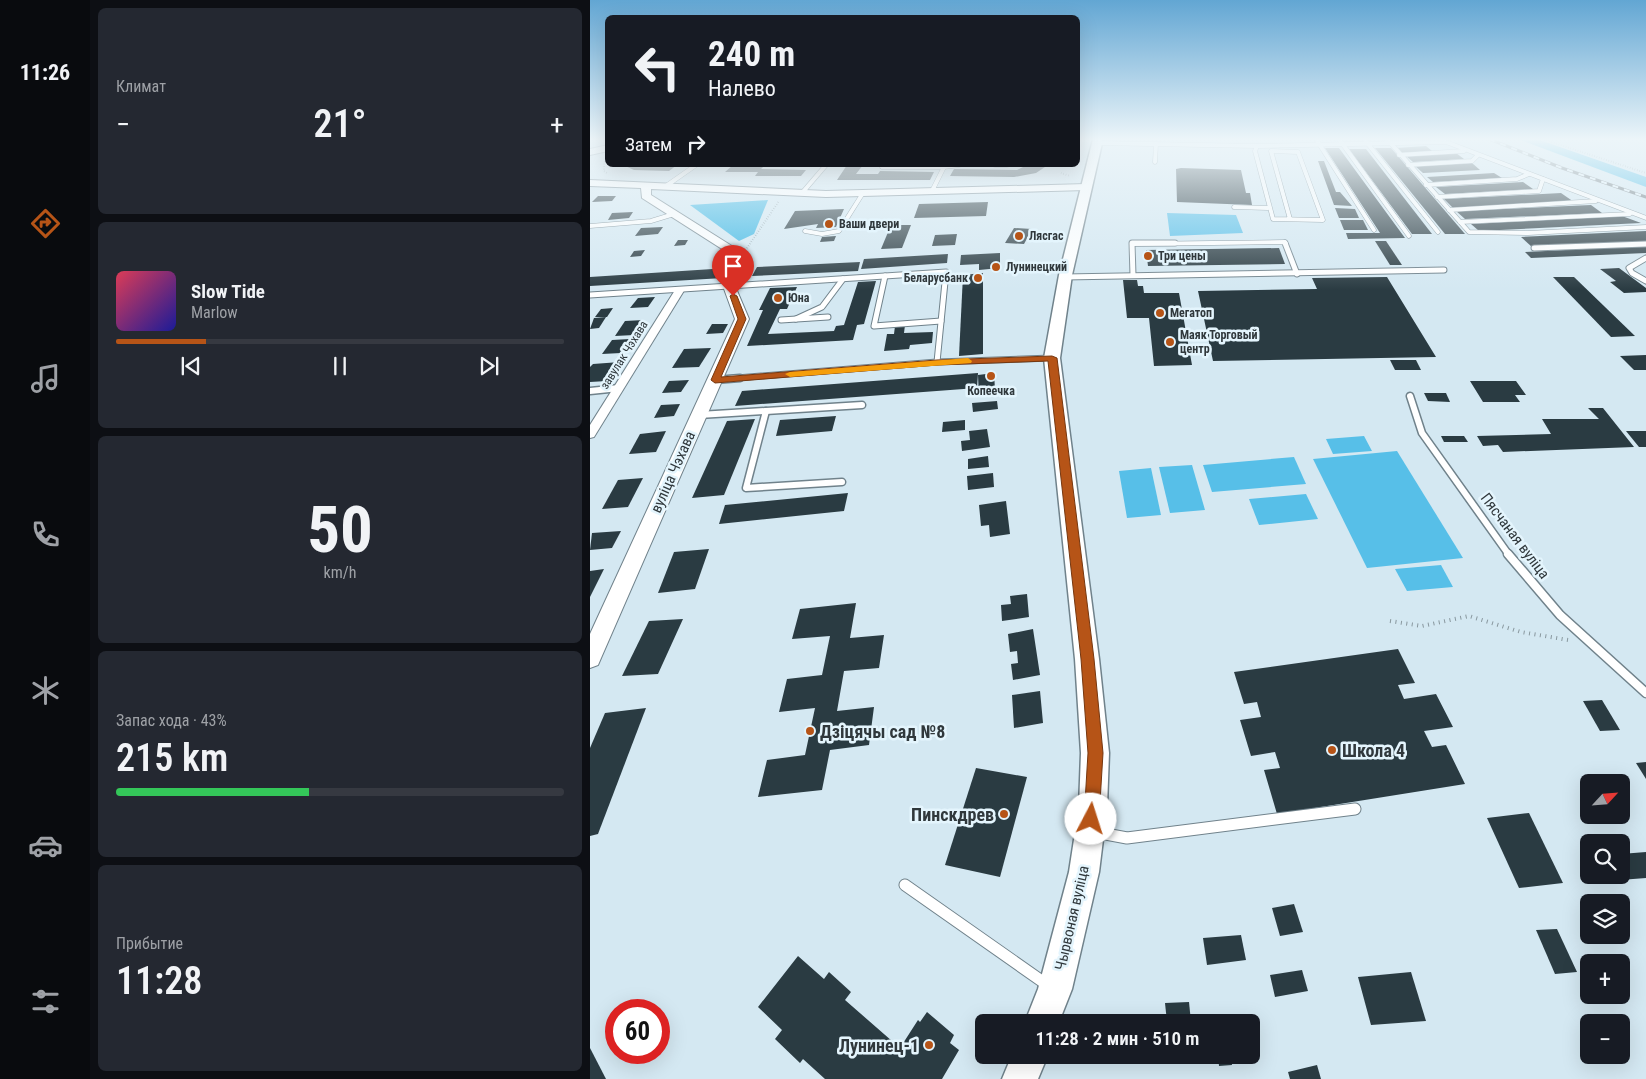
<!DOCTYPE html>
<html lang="ru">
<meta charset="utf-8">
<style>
:root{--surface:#171b24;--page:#242831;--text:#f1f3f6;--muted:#9ea1a6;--line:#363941;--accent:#b65417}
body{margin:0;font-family:"Roboto Condensed",sans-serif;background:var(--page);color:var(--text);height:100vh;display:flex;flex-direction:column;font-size:19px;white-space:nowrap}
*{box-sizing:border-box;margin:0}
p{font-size:16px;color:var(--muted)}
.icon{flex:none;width:28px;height:28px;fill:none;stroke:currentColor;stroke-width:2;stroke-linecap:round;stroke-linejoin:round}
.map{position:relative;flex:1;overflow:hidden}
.panel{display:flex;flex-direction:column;gap:8px;padding:8px;background:#0d0f14;width:500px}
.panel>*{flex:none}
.banner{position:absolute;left:15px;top:15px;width:475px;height:152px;border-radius:8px;box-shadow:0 5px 20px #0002;background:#171b24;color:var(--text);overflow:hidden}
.needle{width:32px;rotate:64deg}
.tools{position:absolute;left:990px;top:774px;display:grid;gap:10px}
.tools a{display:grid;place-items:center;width:50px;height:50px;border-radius:8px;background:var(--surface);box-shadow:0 5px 20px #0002;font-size:25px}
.speed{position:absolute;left:15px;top:999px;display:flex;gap:10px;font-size:25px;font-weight:700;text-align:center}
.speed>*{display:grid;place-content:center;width:65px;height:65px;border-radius:50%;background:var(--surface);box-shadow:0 5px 20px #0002;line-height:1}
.speed .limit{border:8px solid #d22;background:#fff;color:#111}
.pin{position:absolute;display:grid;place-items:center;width:42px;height:42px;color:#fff;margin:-51px -21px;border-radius:50% 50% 50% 0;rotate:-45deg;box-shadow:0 0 5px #0007}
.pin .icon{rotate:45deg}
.me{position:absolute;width:55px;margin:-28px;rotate:5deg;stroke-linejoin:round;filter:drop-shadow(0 0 4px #0008)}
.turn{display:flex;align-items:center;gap:18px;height:105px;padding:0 20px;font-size:22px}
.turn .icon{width:65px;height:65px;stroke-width:2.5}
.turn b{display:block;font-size:35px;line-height:42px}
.then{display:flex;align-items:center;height:48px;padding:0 20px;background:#0003;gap:10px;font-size:19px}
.big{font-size:38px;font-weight:600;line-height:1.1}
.panel .tile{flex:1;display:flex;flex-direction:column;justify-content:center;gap:8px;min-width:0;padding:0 18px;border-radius:8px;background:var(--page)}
.panel .dial{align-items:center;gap:0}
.dial b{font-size:65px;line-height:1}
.song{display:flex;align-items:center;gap:15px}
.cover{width:60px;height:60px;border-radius:8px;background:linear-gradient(135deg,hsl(350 70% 55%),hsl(240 70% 35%))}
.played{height:5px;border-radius:2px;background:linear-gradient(90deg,var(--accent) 20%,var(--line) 20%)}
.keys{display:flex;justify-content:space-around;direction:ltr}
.heat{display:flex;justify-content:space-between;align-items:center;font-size:28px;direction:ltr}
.charge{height:8px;border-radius:4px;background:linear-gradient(90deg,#34c759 43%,var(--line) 0)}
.trip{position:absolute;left:385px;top:1014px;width:285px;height:50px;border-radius:8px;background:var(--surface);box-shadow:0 5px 20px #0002;font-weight:600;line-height:50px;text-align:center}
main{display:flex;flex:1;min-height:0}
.dock{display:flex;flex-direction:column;width:90px;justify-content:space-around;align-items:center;background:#090b0e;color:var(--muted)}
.dock .icon{width:35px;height:35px}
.dock .on{color:var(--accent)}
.dock b{font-size:22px;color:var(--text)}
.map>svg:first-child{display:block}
.green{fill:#57bfe8}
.forest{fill:#3fb8e4}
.building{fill:#2a3b42}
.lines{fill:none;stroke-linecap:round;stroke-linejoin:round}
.lane-far4-casing{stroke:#70828b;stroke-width:5}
.lane-far3-casing{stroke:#70828b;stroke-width:7}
.lane-far2-casing{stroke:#70828b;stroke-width:9}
.lane-far1-casing{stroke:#70828b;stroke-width:11}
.lane-casing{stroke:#70828b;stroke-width:13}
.street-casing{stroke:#70828b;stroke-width:2}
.secondary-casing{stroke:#70828b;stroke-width:2}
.primary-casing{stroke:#70828b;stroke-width:3}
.path-far1{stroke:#88979e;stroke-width:2;stroke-dasharray:0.5 2;stroke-linecap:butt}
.path{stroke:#88979e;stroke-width:4;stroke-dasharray:1 4.5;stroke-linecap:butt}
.lane-far4{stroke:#fff;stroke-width:4}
.lane-far3{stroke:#fff;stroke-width:5}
.lane-far2{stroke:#fff;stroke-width:6}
.lane-far1{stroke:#fff;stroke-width:8}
.lane{stroke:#fff;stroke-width:11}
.street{fill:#fff;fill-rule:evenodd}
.secondary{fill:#fff;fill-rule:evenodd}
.primary{fill:#fff;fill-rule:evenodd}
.rail-casing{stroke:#647076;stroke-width:3}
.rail{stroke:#e4f5fd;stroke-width:2;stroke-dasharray:6;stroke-linecap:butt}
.route{fill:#b65417;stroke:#76370f}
.slow{fill:#f59e0b}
.poi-dot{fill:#b65417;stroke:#e4f5fd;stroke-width:2}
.labels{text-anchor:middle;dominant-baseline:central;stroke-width:5;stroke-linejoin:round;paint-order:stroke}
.far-poi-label{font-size:12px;font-weight:bold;fill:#30383c;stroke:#e4f5fd;text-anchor:start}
.far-street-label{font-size:12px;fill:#30383c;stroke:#e4f5fd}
.street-label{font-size:15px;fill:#30383c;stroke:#e4f5fd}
.near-poi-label{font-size:18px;font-weight:bold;fill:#30383c;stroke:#e4f5fd;text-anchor:start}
</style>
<main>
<nav class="dock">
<b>11:26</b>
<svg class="icon on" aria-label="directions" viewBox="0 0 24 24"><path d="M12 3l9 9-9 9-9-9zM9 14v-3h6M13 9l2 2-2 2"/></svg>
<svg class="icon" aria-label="music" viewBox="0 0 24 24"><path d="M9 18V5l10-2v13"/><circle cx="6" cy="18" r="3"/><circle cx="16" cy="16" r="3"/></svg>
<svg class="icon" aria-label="phone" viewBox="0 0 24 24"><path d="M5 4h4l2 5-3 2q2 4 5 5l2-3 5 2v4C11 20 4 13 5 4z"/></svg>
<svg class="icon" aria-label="climate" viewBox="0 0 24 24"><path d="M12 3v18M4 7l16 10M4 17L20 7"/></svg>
<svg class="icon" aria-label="car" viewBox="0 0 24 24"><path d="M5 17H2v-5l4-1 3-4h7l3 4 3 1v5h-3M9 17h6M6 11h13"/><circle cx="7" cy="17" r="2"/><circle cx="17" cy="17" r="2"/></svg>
<svg class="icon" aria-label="filters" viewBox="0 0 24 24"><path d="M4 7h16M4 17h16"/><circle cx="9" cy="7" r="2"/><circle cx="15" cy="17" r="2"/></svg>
</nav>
<section class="panel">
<div class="tile"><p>Климат</p>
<div class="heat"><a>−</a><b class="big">21°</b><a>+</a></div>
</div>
<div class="tile">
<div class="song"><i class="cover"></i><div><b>Slow Tide</b><p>Marlow</p></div></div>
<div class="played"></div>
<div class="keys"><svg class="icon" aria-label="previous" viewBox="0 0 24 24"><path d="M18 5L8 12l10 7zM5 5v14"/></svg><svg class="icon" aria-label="pause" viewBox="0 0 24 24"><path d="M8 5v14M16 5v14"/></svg><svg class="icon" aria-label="next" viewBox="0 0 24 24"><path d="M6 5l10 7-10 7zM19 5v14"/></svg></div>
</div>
<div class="tile dial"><b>50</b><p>km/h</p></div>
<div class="tile"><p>Запас хода · 43%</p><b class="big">215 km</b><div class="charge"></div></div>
<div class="tile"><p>Прибытие</p><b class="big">11:28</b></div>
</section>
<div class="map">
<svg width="1056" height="1079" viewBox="0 0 1056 1079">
<rect width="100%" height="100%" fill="#d4e8f2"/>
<g class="green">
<polygon points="577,213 646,215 653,233 580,236"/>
<polygon points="774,436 782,451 743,454 736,439"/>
<polygon points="807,451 873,558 777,568 723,459"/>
<polygon points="704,457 716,484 622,492 613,465"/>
<polygon points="602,465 615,510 580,513 569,467"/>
<polygon points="561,468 571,515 537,518 529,471"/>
<polygon points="716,494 728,519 669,525 659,499"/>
<polygon points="851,565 863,587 817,591 805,569"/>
</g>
<g class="forest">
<polygon points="928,139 947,139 1056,177 1056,187"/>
<polygon points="178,200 164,234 149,241 100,205"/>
</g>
<g class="building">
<polygon points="836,146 842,151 812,153 806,148"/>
<polygon points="735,148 749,148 815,238 758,239 756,233 790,233"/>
<polygon points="785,148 801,148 875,234 855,234"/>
<polygon points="759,149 776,149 842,234 822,234"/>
<polygon points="866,153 874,159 823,162 816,156"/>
<polygon points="728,161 734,161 746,192 750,192 762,206 744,205"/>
<polygon points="882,163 890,170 833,173 825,166"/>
<polygon points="33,165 87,165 79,171 44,170"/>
<polygon points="143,165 175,165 171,169 216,170 211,176 165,176 168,172 135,172"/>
<polygon points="257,165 273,165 266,174 288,174 290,171 344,172 340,180 247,180"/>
<polygon points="437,165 458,165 446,173 424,177 360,176 364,169 427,170"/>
<polygon points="591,168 651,170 656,193 660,193 662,205 587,202 586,169"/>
<polygon points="904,173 912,178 843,182 837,177"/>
<polygon points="933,182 943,189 855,194 846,187"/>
<polygon points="971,193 984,202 863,208 854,199"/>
<polygon points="8,196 26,196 22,201 2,202"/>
<polygon points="398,202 396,216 324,218 329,204"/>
<polygon points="1001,205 1012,213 875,219 866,211"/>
<polygon points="745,208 765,209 769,218 749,218"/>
<polygon points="254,209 246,227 226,228 228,224 194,229 205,211"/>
<polygon points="43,212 39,218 18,220 22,213"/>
<polygon points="1032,216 1051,223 889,231 881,224"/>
<polygon points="750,220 773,220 778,230 754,230"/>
<polygon points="301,225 321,225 312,248 291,249"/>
<polygon points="73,227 68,234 45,236 51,228"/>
<polygon points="424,228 442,229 434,244 415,243"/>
<polygon points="1056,231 1056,241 942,247 931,237"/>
<polygon points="367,234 365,245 342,246 345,235"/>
<polygon points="246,236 244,241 230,242 232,237"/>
<polygon points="88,240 98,240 95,245 84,246"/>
<polygon points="785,241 796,241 812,265 800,265"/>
<polygon points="1056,246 1056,253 941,258 935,252"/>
<polygon points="689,248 695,264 558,266 556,250"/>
<polygon points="55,250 51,256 40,257 44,251"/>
<polygon points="410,253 410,268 389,270 389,264 370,265 371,255"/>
<polygon points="358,254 357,263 271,269 274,259"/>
<polygon points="270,262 268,271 162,276 167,267"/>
<polygon points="138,268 133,278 0,286 0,277"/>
<polygon points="1029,268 1056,288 1056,292 1034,293 1020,282 1026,281 1010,269"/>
<polygon points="393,273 393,354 369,356 373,275"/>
<polygon points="797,277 846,357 623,361 608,291 727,289 722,278"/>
<polygon points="963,277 984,277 1045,336 1021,337"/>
<polygon points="533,280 547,280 548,286 553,286 554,293 589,293 602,365 564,366 559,318 537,318"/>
<polygon points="286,281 274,324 267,325 263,340 157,346 173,310 169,310 180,288 207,287 197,309 190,309 178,334 244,331 246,326 254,325 268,282"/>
<polygon points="65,297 58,307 40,308 48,298"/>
<polygon points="23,308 17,317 5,317 11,309"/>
<polygon points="16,317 9,328 0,329 4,318"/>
<polygon points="54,320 44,335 25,336 35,321"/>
<polygon points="122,324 138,324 133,333 116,334"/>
<polygon points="315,325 314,333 343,332 342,343 320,345 319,349 294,351 297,334 304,334 305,326"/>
<polygon points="40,339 31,353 12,354 22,340"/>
<polygon points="121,348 109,367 82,368 94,349"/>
<polygon points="1056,355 1056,370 1044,370 1030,356"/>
<polygon points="800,360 826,360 831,370 805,370"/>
<polygon points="30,362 17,381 0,382 0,367 3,364"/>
<polygon points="388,373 387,388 145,406 152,391"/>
<polygon points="404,373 405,390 401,391 401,396 389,397 388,375"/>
<polygon points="99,380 91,392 72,393 79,381"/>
<polygon points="880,381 926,381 936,395 925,395 930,402 893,402"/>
<polygon points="834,393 856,393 860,402 838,401"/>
<polygon points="407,401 408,409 383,412 382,403"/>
<polygon points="90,404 84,416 64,418 71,405"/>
<polygon points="998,408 1013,408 1044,447 913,452 908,445 893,446 887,436 961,434 952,419 1009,419"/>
<polygon points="246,416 242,431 186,436 190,420"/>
<polygon points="165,419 134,495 102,498 137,421"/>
<polygon points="375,420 375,430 352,432 353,422"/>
<polygon points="397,429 400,447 372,451 371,441 380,440 379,431"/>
<polygon points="76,431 66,452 39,454 50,434"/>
<polygon points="1036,431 1056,431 1056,447 1049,447"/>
<polygon points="851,436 874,436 878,442 854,442"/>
<polygon points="398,456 399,467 378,469 378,459"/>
<polygon points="403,473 404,487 378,490 377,476"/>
<polygon points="53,478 38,507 12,509 28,480"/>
<polygon points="258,493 254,511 129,524 135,505"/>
<polygon points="416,501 420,534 400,537 399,525 391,526 389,505"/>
<polygon points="31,531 22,548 0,550 2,533"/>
<polygon points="119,549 105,589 68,593 84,552"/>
<polygon points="14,569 0,597 0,571"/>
<polygon points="437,594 439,617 412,621 411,605 421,604 420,596"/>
<polygon points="266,603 260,638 294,635 289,668 254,671 247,711 284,707 279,745 240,750 232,790 168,797 177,760 215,755 225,708 189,712 197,679 232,675 240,636 202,639 210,609"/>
<polygon points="93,619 68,674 32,676 59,621"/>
<polygon points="443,629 450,675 423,680 421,664 428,663 427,651 420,652 418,634"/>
<polygon points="808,649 825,683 808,685 814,699 846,694 863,727 834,731 842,747 856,745 875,784 687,814 674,770 690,768 685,752 661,756 650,720 671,717 667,702 654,704 644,672"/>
<polygon points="450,691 453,723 424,728 422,695"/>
<polygon points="1012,700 1030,730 1010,731 993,701"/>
<polygon points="56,708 8,834 0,836 0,748 15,713"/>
<polygon points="1056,762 1056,779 1046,763"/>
<polygon points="386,768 437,777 410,877 355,865"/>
<polygon points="939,813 973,883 929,888 897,818"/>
<polygon points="1056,852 1056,878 1030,880 1027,875 1031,875 1031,854"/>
<polygon points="704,904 713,932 690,936 682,908"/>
<polygon points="967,929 987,972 965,974 946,930"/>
<polygon points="651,935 656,960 617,965 613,938"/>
<polygon points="208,956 234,979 239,972 261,992 255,1000 310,1048 328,1020 330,1022 337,1012 364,1035 360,1043 369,1050 352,1079 235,1079 213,1059 210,1063 185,1039 192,1030 168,1007"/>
<polygon points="712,970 718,991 685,997 680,975"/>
<polygon points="821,972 836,1021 781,1025 768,977"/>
<polygon points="599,1002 601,1022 577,1022 575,1003"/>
<polygon points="0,1048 16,1079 0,1079"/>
<polygon points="580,1055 605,1055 606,1062 581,1064"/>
<polygon points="628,1055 641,1055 642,1065 629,1066"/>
<polygon points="727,1065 731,1079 700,1079 698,1072"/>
</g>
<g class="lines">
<defs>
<g id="lane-far4">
<polyline points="726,139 784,230"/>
<polyline points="749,139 819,236"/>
<polyline points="774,139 848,232"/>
<polyline points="797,139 879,232 938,233 1056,227"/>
<polyline points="507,143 667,146 856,142 1056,218"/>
<polyline points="667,146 665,151 683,219 733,220 708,152 681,151 700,219"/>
<polyline points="809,155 874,151"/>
<polyline points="565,162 566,144"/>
<polyline points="293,165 292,167 354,167 342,191"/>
<polyline points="405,165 417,165"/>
<polyline points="818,165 882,161 888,155"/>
<polyline points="354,167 369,165"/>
<polyline points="836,185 927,179 939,174"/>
<polyline points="76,186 106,165"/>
<polyline points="212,193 236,165"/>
<polyline points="847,197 949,191 953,179"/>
<polyline points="644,207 678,208"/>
<polyline points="859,210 1006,201"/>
<polyline points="870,222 1040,214"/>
<polyline points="0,226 61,221 84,214"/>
<polyline points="215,231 232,234 249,231 273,193"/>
<polyline points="542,244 695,242 696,244"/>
</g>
<g id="lane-far3">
<polyline points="695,243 707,274"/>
<polyline points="944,248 1056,244"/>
<polyline points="1056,258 1039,268 1042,273 1056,281"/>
<polyline points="543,275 542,243 585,243"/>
<polyline points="295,276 284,326 351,321"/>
<polyline points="475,277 854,270"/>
<polyline points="0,295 356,272 347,362"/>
<polyline points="206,319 232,307 253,279"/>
<polyline points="191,320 238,317"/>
<polyline points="134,379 347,362 462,358"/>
</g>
<g id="lane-far2">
<polyline points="125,380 150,378"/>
<polyline points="0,391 29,388"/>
<polyline points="820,396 832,433 919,555"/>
<polyline points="176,411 156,488 252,482"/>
<polyline points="109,415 272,405"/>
</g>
<polyline id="lane-far1" points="918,554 970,615 1056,693"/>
<g id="lane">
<polyline points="505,832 537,838 765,809"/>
<polyline points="315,885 456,984"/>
</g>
<polygon id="street" points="87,287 95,289 4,437 0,438 0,425"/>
<g id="secondary">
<polygon points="18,145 18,151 0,155 0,149"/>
<polygon points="0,180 236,191 496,184 501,187 496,190 236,197 61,189 61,195 153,253 155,255 145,286 159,319 11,658 8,665 0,668 0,634 145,319 133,286 143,256 52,198 51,188 0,186"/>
</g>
<g id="primary">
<polygon points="503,139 513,139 482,275 470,358 509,659 519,753 517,807 509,872 482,989 469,1022 435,1022 448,989 479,872 489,807 491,753 485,659 454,358 469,275"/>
<polygon points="422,1055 458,1055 448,1079 412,1079"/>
</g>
</defs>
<use href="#lane-far4" class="lane-far4-casing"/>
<use href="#lane-far3" class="lane-far3-casing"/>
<use href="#lane-far2" class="lane-far2-casing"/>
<use href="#lane-far1" class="lane-far1-casing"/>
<use href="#lane" class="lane-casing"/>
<use href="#street" class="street-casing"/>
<use href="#secondary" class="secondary-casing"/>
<use href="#primary" class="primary-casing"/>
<g class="path-far1">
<polyline points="952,139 1056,173"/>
<polyline points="17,160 14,163 14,171 17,173"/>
<polyline points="471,173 480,176"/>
<polyline points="157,248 189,201"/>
</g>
<polyline class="path" points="800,621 832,626 879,616 931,632 978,640"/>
<use href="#lane-far4" class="lane-far4"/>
<use href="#lane-far3" class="lane-far3"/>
<use href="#lane-far2" class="lane-far2"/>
<use href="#lane-far1" class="lane-far1"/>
<use href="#lane" class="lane"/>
<use href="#street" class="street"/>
<use href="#secondary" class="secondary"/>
<use href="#primary" class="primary"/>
<defs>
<polyline id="rail" points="899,139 972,168 1056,197"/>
</defs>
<use href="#rail" class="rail-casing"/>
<use href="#rail" class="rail"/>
</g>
<linearGradient id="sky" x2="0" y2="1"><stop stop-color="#62a6d3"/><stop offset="0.48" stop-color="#ecf5f9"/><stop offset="1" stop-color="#ecf5f9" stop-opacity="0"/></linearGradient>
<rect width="1056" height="290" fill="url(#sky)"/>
<polygon class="route" points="143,294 147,296 156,319 131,377 347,360 462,356 467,358 504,659 513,753 509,819 507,825 501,827 496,825 494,819 498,753 491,659 458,361 347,365 125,383 121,380 148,319 140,296"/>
<polygon class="slow" points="378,358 382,361 381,363 200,377 195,374 200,372"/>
<g class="poi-dot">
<circle cx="239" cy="224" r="5"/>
<circle cx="429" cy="236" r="5"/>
<circle cx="558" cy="256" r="5"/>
<circle cx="406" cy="267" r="5"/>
<circle cx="388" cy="278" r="5"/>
<circle cx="188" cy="298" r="5"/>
<circle cx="570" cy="313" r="5"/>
<circle cx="580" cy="342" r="5"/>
<circle cx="401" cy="376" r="5"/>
<circle cx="220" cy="731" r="5"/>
<circle cx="742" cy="750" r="5"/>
<circle cx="414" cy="814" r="5"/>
<circle cx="339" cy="1045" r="5"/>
</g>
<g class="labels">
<g class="far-poi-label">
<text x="249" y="224">Ваши двери</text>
<text x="439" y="236">Лясгас</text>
<text x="568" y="256">Три цены</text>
<text x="416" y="267">Лунинецкий</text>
<text x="378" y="278" text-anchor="end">Беларусбанк</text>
<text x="198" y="298">Юна</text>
<text x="580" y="313">Мегатоп</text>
<text x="590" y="335">Маяк Торговый<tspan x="590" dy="14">центр</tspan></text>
<text x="401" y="391" text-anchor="middle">Копеечка</text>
</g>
<g class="far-street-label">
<text transform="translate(34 355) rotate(-58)">завулак Чэхава</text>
</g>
<g class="street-label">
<text transform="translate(83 472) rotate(-66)">вуліца Чэхава</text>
<text transform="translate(925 536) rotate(53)">Пясчаная вуліца</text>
<text transform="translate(482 918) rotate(-77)">Чырвоная вуліца</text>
</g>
<g class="near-poi-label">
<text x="230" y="731">Дзіцячы сад №8</text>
<text x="752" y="750">Школа 4</text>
<text x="404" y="814" text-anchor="end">Пинскдрев</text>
<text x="329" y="1045" text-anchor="end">Лунинец-1</text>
</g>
</g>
</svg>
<div class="tools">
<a><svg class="needle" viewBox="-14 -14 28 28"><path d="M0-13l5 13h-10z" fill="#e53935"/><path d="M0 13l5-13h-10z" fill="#9ea1a6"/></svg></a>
<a><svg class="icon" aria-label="search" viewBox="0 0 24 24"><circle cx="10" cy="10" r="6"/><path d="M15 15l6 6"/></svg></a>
<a><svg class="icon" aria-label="layers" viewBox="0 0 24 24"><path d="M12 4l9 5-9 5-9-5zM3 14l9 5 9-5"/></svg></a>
<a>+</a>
<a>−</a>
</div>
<div class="speed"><div class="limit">60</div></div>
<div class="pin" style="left:143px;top:296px;background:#d93025"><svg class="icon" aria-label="arrive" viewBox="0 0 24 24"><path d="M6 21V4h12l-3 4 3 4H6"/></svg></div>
<svg class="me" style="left:501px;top:819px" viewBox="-20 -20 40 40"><circle r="19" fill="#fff"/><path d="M0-13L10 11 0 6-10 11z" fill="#b65417"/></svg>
<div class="trip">11:28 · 2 мин · 510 m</div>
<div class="banner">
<div class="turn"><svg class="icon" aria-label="left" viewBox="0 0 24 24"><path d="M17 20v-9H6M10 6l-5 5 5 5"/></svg><div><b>240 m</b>Налево</div></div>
<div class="then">Затем<svg class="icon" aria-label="right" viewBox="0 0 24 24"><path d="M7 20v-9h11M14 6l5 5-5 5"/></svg></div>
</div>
</div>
</main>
